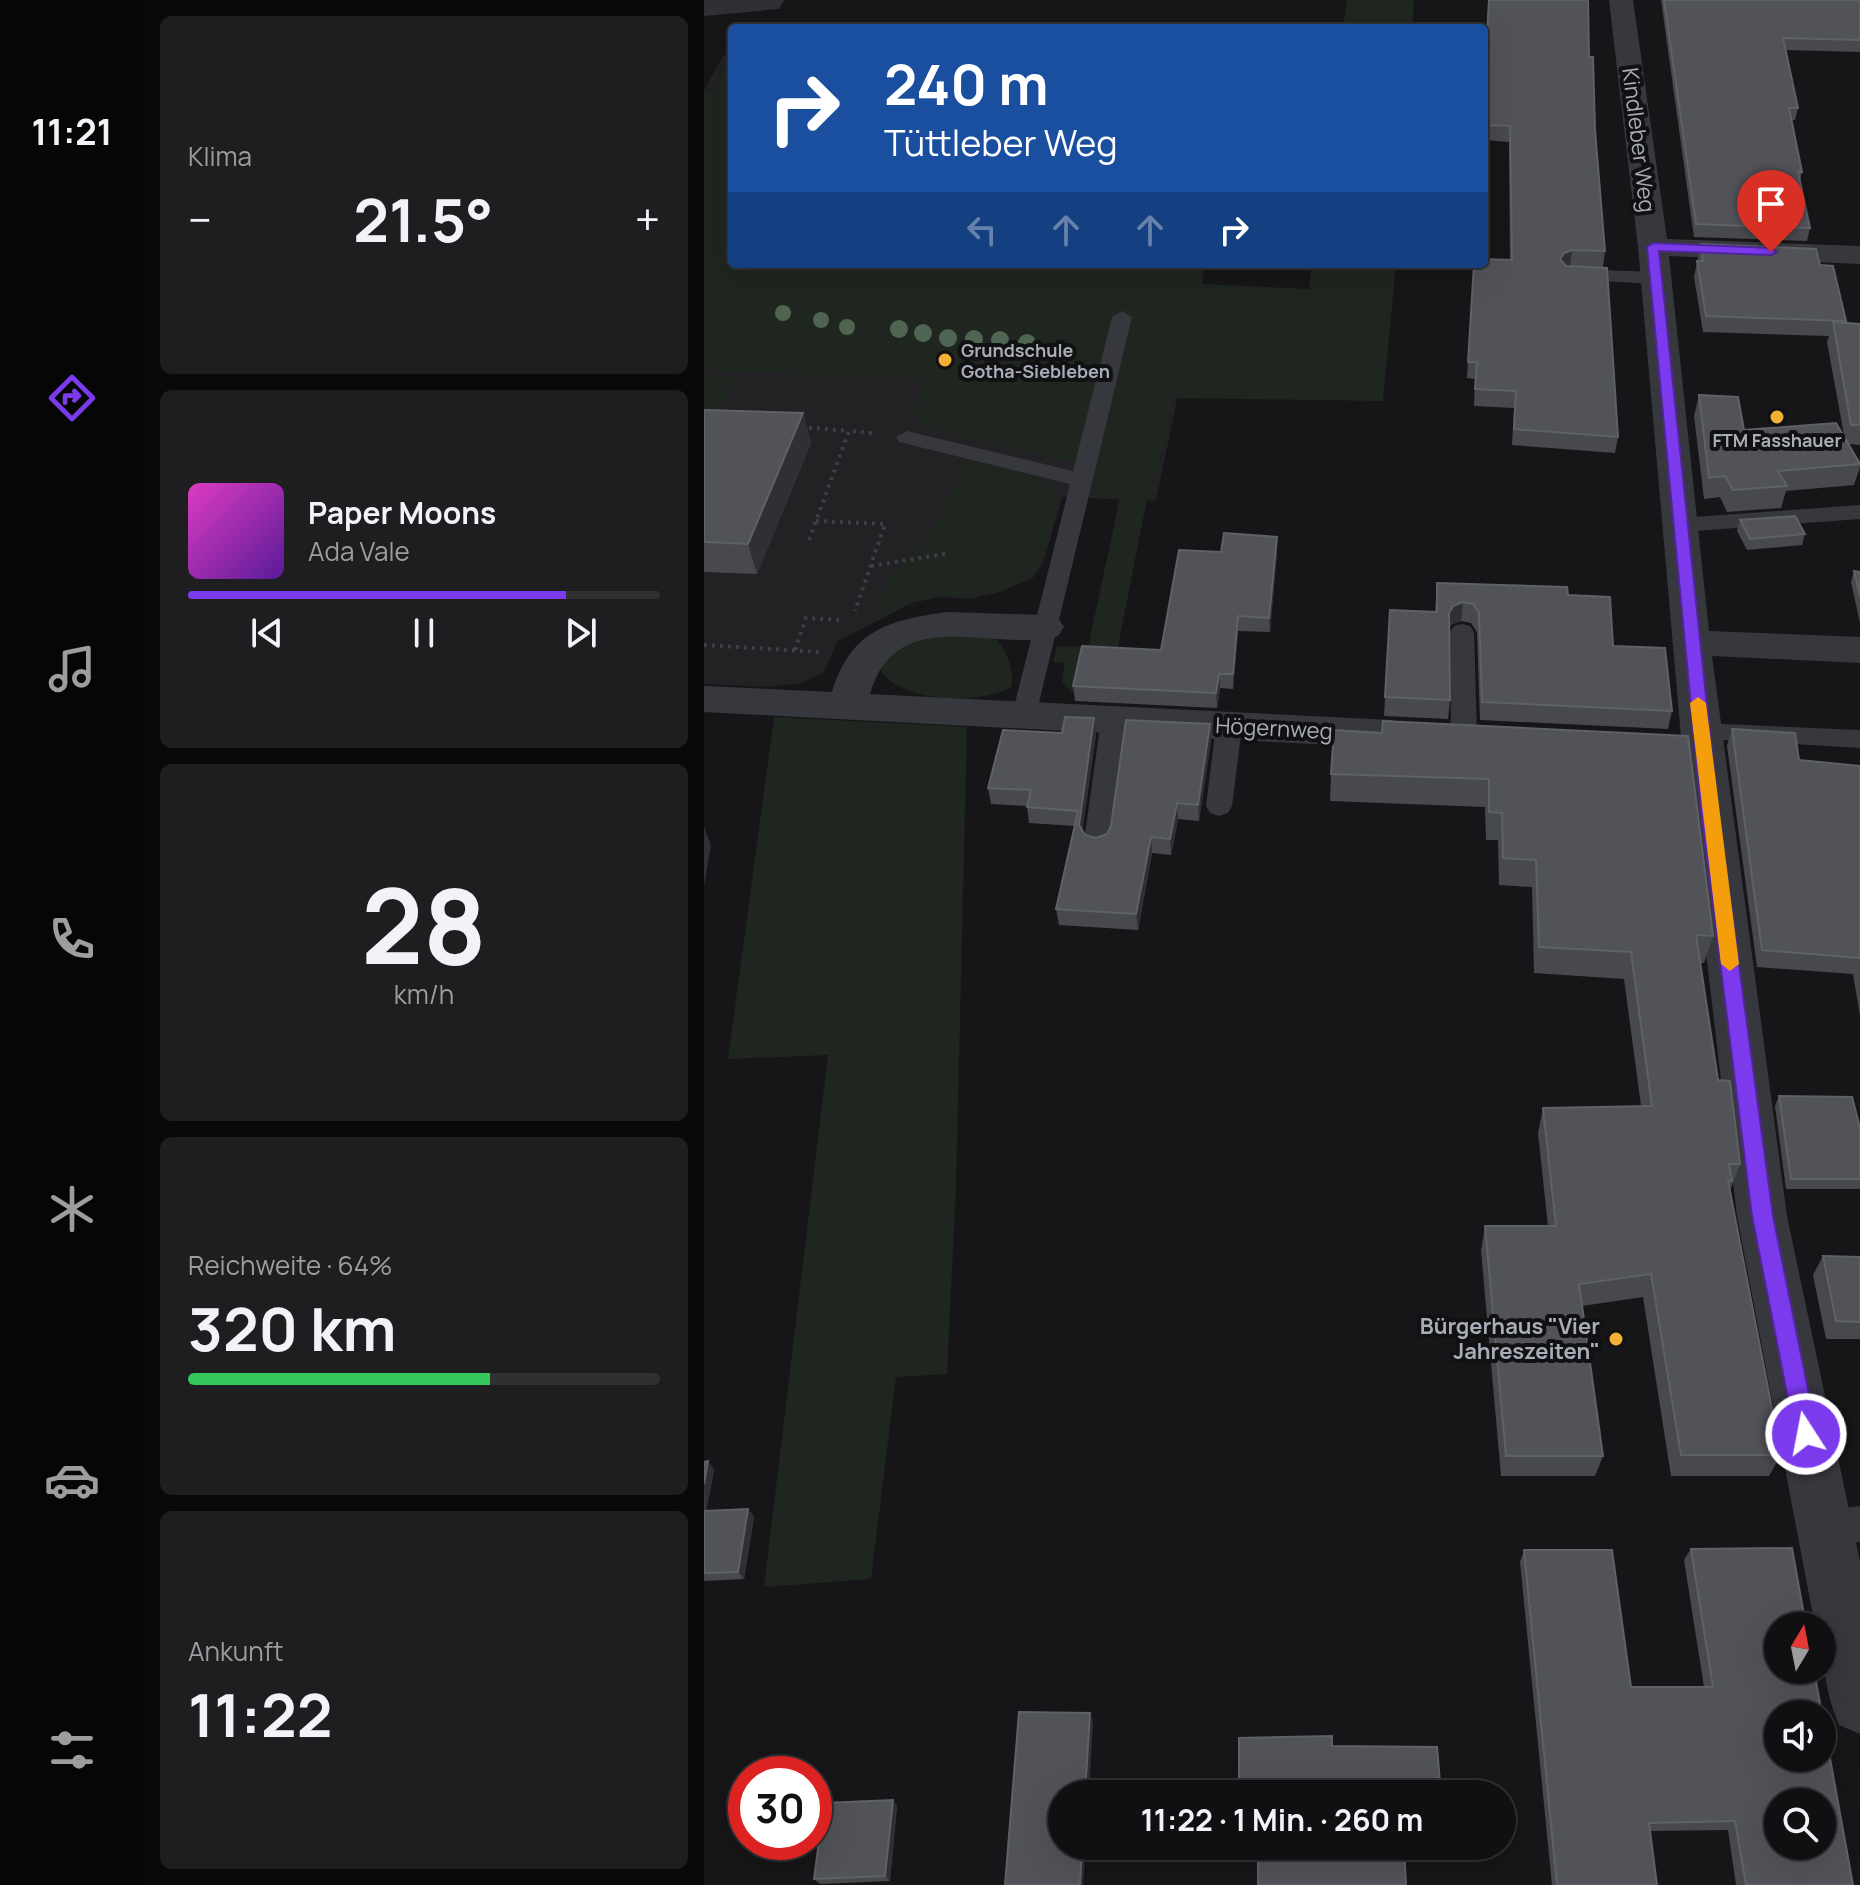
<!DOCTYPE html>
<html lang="de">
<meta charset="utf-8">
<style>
:root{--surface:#101012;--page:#1e1e20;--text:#f1f3f6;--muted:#9c9d9f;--line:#303032;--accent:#7c3aed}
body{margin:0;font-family:Manrope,sans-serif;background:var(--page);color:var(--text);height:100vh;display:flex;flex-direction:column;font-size:30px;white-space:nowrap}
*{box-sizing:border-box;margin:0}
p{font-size:26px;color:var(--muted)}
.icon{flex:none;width:44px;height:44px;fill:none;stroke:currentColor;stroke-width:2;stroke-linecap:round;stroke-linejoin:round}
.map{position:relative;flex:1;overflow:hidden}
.sheet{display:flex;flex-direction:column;gap:16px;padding:16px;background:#09090a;width:560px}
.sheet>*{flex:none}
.top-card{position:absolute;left:24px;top:24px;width:760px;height:244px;border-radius:8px;box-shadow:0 8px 32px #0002,0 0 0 2px var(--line);background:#1a4fa0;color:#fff;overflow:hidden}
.needle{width:52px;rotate:10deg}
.tools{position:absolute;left:1060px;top:1612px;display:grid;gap:16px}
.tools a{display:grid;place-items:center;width:72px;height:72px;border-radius:50%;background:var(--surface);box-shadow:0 8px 32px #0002,0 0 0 2px var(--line);font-size:40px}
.speed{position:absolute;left:24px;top:1756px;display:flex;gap:16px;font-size:40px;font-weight:700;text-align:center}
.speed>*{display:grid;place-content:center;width:104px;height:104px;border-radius:50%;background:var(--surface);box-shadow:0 8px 32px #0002,0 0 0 2px var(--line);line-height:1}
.speed .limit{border:12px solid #d22;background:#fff;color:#111}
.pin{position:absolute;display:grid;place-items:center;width:68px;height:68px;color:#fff;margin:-82px -34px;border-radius:50% 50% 50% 0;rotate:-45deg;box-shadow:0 0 8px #0007}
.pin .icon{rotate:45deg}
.me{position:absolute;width:88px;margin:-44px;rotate:349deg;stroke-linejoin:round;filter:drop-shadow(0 0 6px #0008)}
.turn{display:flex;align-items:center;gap:28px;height:168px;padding:0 24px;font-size:36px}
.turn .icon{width:104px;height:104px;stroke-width:2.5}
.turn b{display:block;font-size:56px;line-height:68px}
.lanes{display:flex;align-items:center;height:76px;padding:0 24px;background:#0003;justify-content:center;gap:40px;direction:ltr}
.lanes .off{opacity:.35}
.big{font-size:60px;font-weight:700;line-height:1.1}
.sheet .widget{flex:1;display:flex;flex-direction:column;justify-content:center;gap:12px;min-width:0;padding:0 28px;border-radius:12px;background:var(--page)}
.sheet .dial{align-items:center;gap:0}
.dial b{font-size:104px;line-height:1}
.song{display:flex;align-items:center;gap:24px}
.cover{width:96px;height:96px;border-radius:12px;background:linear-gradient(135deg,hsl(310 70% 55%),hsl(270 70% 35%))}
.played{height:8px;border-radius:4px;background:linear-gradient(90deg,var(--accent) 80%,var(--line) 80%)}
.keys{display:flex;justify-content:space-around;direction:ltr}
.heat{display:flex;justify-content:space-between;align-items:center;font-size:44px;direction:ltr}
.charge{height:12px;border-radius:6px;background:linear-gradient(90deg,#34c759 64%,var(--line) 0)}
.trip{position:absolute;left:344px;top:1780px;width:468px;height:80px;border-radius:40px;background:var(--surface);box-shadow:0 8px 32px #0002,0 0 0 2px var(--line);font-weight:700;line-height:80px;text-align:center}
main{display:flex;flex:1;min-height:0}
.menu{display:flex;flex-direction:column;width:144px;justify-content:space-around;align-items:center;background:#060607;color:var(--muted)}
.menu .icon{width:56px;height:56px}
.menu .current{color:var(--accent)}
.menu b{font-size:36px;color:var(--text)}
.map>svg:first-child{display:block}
.built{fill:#222225}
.green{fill:#1e261f}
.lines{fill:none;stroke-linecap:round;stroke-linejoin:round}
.path{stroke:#3d3f44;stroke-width:4;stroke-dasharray:3 5;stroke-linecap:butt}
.lane{fill:#37383d;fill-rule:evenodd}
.street{fill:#37383d;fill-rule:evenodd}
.tree{fill:#506452}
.wall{fill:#47494d}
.shaded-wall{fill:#2f3033}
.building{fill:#525359;stroke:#5f6168;stroke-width:2;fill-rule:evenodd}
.route{fill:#7c3aed;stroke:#51269a;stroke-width:2}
.slow{fill:#f59e0b}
.poi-dot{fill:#f2b134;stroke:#111113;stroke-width:3}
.labels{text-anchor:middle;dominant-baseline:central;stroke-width:8;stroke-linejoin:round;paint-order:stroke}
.far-poi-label{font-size:18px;font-weight:bold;fill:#a8adb8;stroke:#111113;text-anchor:start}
.street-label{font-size:22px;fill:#a8adb8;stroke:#111113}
.poi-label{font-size:22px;font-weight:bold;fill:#a8adb8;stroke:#111113;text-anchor:end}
</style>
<main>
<nav class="menu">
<b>11:21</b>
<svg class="icon current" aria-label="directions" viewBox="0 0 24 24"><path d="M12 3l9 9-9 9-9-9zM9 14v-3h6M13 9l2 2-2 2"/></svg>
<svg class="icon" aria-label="music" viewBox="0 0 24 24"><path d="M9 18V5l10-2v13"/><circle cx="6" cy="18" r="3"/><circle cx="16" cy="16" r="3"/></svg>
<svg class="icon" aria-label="phone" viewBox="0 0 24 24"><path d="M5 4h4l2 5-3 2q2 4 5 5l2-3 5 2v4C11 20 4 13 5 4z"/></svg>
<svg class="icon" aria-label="climate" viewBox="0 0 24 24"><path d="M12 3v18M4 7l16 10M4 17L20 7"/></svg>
<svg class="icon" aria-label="car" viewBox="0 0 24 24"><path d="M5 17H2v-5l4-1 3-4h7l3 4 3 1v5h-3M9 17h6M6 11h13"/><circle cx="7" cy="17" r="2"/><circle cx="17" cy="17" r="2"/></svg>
<svg class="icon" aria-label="filters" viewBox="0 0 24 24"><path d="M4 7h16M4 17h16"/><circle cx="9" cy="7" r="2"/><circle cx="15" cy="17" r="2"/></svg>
</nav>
<section class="sheet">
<div class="widget"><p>Klima</p>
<div class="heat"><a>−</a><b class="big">21.5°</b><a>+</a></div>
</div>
<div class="widget">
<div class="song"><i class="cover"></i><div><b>Paper Moons</b><p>Ada Vale</p></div></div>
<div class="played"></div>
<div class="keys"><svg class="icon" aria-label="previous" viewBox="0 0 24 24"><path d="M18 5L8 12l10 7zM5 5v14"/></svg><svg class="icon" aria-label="pause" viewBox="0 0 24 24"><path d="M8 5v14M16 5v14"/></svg><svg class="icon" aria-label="next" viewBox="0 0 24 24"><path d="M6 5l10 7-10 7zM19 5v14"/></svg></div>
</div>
<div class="widget dial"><b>28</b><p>km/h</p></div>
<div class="widget"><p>Reichweite · 64%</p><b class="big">320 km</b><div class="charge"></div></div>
<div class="widget"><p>Ankunft</p><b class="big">11:22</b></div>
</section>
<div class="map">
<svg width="1156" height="1885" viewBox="0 0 1156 1885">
<rect width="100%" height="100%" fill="#161618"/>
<polygon class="built" points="19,55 28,55 28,264 501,264 452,501 358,497 339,563 329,578 293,593 265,599 237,597 208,603 134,641 119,673 98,683 66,687 0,684 0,91"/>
<g class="green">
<polygon points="643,0 710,0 708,28 639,28"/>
<polygon points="28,58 28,264 501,264 498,284 605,289 608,264 692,264 679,401 473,398 489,322 485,321 448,499 443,499 403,702 377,697 366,691 358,681 361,663 349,662 353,646 384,647 416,498 390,496 395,468 238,432 216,423 210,411 221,379 0,370 0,94 7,94 23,60"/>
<polygon points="0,376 32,377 12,415 0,414"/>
<path d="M264,460C292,466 336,473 356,495L337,563L327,577L292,592L265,598L237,596L208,602L167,620L187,575L226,536Z"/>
<path d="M288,636C301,646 312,672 307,687C276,705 198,703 177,671L180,656L217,637Z"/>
<polygon points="70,717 263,727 252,1186 243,1374 192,1377 167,1579 60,1587 124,1055 24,1059"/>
</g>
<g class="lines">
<g class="path">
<polyline points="97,427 145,431"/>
<polyline points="112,521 181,524 151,611"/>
<polyline points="105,540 145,431 168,433"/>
<polyline points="167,566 246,553"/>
<polyline points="0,645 116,652"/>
<polyline points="91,650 102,618 139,620"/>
</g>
<g class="lane">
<polygon points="868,269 952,272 962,278 952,284 861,279 858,275 861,271"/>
<polygon points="418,311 428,317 332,715 329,721 320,724 311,721 308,715 366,484 195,442 192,437 203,431 369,471 408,317"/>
<polygon points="1156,505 1156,519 977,532 969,530 966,525 969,520 977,518"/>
<polygon points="758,624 766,626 770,632 773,737 769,743 760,746 751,743 747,737 746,632 750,626"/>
<polygon points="410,711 419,714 423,720 406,841 402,848 393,851 384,848 380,841 397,720 401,714"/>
<polygon points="525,717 534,720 538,726 528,806 524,813 515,816 506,813 502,806 512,726 516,720"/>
<polygon points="997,723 1156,730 1156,748 988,738 984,732 988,726"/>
<polygon points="1156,1506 1156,1542 1121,1546 1108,1541 1103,1528 1108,1515 1121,1510"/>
</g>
<g class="street">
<path d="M905,0H929L963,239L1156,246V264L965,256L1005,631L1156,637V663L1008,656L1083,1216L1156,1562V1734L1135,1725C1121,1693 1118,1661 1118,1626H1111L1033,1216L978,748L934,247Z"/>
<path d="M244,612L341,615L354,618L360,627L354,636C289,654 193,601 166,694L687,720L701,724L707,734L701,744L687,748L0,712V686L128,692C147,630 184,620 244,612Z"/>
</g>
</g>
<g class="tree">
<circle cx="79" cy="313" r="8"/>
<circle cx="117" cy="320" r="8"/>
<circle cx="143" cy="327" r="8"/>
<circle cx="195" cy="329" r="9"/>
<circle cx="219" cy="333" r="9"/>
<circle cx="244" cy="338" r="9"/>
<circle cx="270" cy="339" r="9"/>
<circle cx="296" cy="340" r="9"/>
<circle cx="323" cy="343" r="9"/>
</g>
<g class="wall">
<polygon points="957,0 1156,0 1156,52 1082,50 1094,108 1091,120 1088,120 1098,172 1096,181 1106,228 1103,241 990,237"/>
<polygon points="885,57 901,251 899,267 870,266 914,437 911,453 808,445 810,408 770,406 771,379 763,378 769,275 806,260 805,142 780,140 780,80"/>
<polygon points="997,244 1116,265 1142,321 1141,323 1156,324 1156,445 1145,444 1156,462 1156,467 1150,485 1082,491 1077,508 1023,512 1016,497 1000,499 990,416 995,395 1040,430 1140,435 1123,342 1125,336 999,332 990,277"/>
<polygon points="0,410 99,413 107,443 53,574 0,572"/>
<polygon points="1036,520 1101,534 1098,545 1043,550 1033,531"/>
<polygon points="573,537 573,552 566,632 534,631 529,689 516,688 513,708 371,701 369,686 457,650 517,552"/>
<polygon points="1150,571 1156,572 1156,623 1147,582"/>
<polygon points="733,583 864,595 909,646 968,711 964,729 776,720 773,632 767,623 757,621 748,624 745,629 746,700 744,719 680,716 686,610 731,612"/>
<polygon points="506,724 507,740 495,821 474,819 467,855 448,853 434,930 355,925 352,909 371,826 325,823 323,806 287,804 284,788 392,735 378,831 381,835 392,838 403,834"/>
<polygon points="1028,729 1095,760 1156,766 1156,1016 1149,974 1053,967 1023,746"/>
<polygon points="678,733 984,736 1009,936 1000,963 996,963 1014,1080 1036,1164 1027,1188 1025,1188 1077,1455 1065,1476 967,1476 939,1297 878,1306 899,1456 891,1476 797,1476 777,1250 781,1226 844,1226 834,1133 839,1108 937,1106 920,979 830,973 828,887 795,885 794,840 782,840 781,807 626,801 627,774"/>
<polygon points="1075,1096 1156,1128 1156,1189 1082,1189 1071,1106"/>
<polygon points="1119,1256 1156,1257 1156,1339 1122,1339 1109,1275"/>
<polygon points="4,1461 10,1470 2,1511 44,1509 50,1517 40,1579 0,1581 0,1462"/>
<polygon points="987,1549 1149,1885 1032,1885 1024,1830 946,1831 953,1885 848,1885 816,1562 820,1550 927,1687 1000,1687 980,1560"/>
<polygon points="193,1806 186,1881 116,1884 110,1879"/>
</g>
<g class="shaded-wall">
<polygon points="0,0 80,0 75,9 0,16"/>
<polygon points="868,250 866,266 858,269 856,259 860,253"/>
<polygon points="99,413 107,443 53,574 44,544"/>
<polygon points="573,537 573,552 566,632 565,618"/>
<polygon points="759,602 757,621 748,624 743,632 745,613 749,606"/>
<polygon points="534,616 534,631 529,689 529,674"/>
<polygon points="515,674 516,688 513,708 512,693"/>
<polygon points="390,718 392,735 377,841 375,825"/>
<polygon points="506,724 507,740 495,821 494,805"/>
<polygon points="473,803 474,819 467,855 466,839"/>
<polygon points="0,827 7,845 0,886"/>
<polygon points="447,837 448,853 434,930 432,914"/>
<polygon points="4,1461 10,1470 1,1519 0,1484"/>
<polygon points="44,1509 50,1517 40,1579 34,1572"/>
<polygon points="386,1713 389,1722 385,1794 381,1794"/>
<polygon points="189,1800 193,1806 186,1881 181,1876"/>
<polygon points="378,1846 382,1846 379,1885 376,1885"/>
</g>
<g class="building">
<polygon points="785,0 884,0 885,57 889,57 891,130 901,251 868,250 860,253 856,259 862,266 903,268 914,437 810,429 812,391 771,389 773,362 764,362 770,264 780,264 780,259 808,260 806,126 780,125 780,88"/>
<polygon points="960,0 1156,0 1156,40 1079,38 1094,108 1085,108 1098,172 1094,172 1106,228 992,224"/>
<polygon points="997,244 1112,249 1116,265 1129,266 1142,321 1002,316 993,261 999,261"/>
<polygon points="1129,322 1156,324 1156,425 1147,425"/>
<polygon points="995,395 1034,397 1040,430 1132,423 1156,464 1074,471 1083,486 1029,490 1021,476 1005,478"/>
<polygon points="0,410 99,413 44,544 0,542"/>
<polygon points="1091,516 1101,534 1046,539 1036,520"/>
<polygon points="520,533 573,537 565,618 534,616 529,674 515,674 512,693 369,686 378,646 457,650 475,550 517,552"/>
<polygon points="1150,571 1156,572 1156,596"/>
<polygon points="733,583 863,587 864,595 906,597 909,646 961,648 968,711 778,702 775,613 769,604 759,602 749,606 745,613 746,700 681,697 686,610 733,612"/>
<polygon points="361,717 390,718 375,825 381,835 392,838 403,834 407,826 422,720 506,724 494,805 473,803 466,839 447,837 432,914 352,909 374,811 323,807 327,790 284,788 299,730 358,733"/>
<polygon points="679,721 984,736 1009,936 992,935 1014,1080 1026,1081 1036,1164 1025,1164 1028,1181 1024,1181 1077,1455 977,1455 947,1274 875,1284 899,1456 802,1456 781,1226 852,1226 839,1108 948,1106 927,952 835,947 832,860 799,858 798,813 785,812 785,779 627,774 630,730 678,733"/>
<polygon points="1028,729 1091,733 1095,760 1156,766 1156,959 1156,958 1058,950"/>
<polygon points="1075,1096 1148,1097 1156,1128 1156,1179 1087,1179"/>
<polygon points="1119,1256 1156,1257 1156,1322 1132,1321"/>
<polygon points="4,1461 0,1484 0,1462"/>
<polygon points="44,1509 34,1572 0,1573 0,1511"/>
<path d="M1088,1548L1102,1626H1074V1670H1110L1149,1885H1042L1031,1821L945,1823L953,1885H853L820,1550H908L927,1687H1009L987,1549ZM1074,1714H1118V1758H1074ZM1074,1802H1118V1846H1074Z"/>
<polygon points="315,1712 386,1713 381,1794 358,1794 358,1846 378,1846 376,1885 301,1885"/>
<polygon points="628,1736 628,1746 733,1747 737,1794 535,1794 535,1738"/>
<polygon points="189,1800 181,1876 110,1879 120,1803"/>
<polygon points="554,1846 700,1846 702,1885 554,1885"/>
</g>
<polygon class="route" points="949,243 1067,248 1073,252 1067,255 955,251 1014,810 1069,1216 1113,1434 1110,1442 1102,1445 1094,1442 1091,1434 1048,1216 997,810 943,247"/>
<polygon class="slow" points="994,697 1002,703 1035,964 1026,971 1017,964 986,703"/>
<g class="poi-dot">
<circle cx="241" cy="360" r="8"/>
<circle cx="1073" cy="417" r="8"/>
<circle cx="912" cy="1339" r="8"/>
</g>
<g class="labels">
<g class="far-poi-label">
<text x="257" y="350">Grundschule<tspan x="257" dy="21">Gotha-Siebleben</tspan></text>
<text x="1073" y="440" text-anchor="middle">FTM Fasshauer</text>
</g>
<g class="street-label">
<text transform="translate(935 140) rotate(83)">Kindleber Weg</text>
<text transform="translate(570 728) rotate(3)">Högernweg</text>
</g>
<g class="poi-label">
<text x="896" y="1326">Bürgerhaus "Vier<tspan x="896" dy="25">Jahreszeiten"</tspan></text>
</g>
</g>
</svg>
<div class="tools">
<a><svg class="needle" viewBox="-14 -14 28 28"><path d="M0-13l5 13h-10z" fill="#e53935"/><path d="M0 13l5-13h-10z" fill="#9c9d9f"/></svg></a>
<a><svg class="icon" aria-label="sound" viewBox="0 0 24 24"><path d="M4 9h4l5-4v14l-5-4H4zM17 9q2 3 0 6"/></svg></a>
<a><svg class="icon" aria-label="search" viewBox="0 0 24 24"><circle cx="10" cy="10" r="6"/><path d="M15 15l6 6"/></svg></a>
</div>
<div class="speed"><div class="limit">30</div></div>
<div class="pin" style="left:1067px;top:252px;background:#d93025"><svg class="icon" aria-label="arrive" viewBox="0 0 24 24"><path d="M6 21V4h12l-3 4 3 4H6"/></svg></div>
<svg class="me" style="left:1102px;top:1434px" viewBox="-20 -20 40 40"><circle r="17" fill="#7c3aed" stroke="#fff" stroke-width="3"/><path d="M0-11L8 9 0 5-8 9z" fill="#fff"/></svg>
<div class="trip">11:22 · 1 Min. · 260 m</div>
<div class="top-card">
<div class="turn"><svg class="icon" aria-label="right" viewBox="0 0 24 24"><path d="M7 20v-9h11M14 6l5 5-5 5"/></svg><div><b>240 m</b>Tüttleber Weg</div></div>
<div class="lanes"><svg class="icon off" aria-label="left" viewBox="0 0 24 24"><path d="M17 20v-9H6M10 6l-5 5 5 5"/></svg><svg class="icon off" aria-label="ahead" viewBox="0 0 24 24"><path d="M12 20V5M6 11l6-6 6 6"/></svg><svg class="icon off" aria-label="ahead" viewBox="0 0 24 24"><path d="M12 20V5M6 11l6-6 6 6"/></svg><svg class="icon" aria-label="right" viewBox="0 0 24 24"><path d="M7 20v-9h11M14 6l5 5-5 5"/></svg></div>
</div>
</div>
</main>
